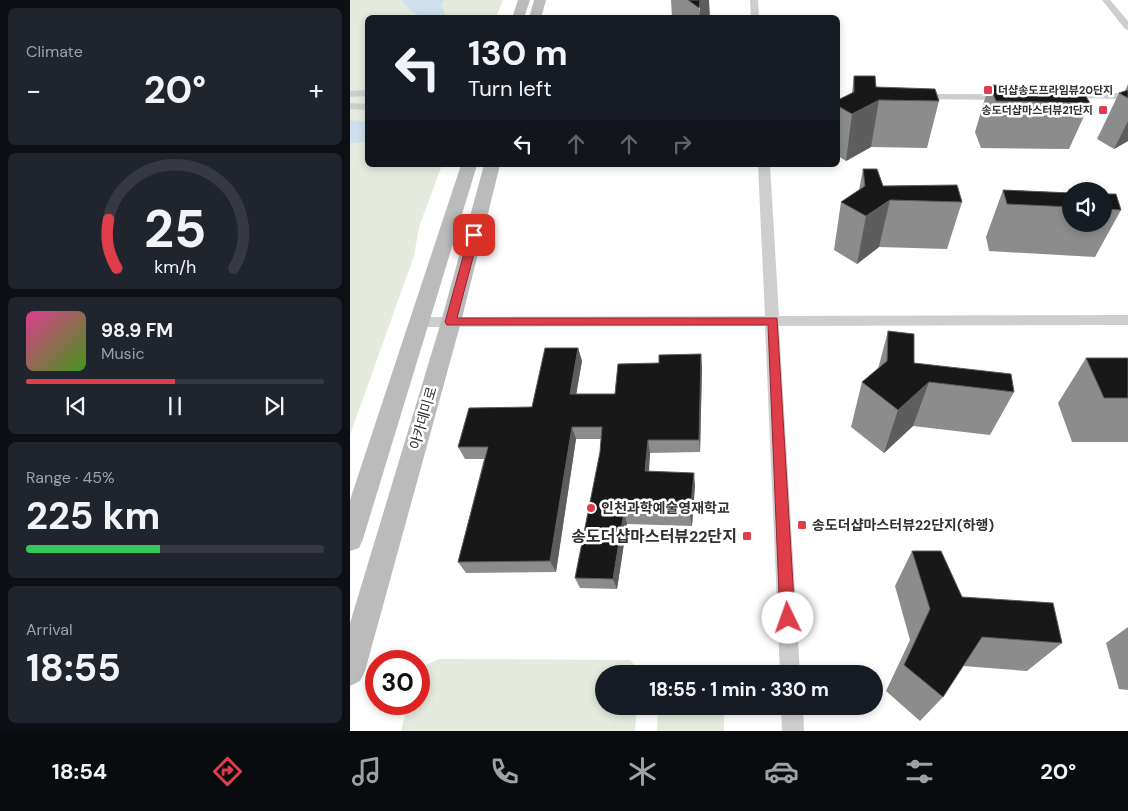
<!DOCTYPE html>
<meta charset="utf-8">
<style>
:root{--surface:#171b24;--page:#20242c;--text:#f1f3f6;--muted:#9ea1a6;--line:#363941;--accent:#de3d49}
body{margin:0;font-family:"DM Sans","Noto Sans KR",sans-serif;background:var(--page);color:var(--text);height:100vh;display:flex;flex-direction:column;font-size:19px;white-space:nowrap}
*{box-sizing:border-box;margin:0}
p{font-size:16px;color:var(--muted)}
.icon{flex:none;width:28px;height:28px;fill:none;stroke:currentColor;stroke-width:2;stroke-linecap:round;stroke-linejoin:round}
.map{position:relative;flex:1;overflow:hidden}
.panel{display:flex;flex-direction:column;gap:8px;padding:8px;background:#0d0f14;width:350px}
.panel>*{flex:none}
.top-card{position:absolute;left:15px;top:15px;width:475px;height:152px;border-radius:8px;box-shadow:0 2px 8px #0003;background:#171b24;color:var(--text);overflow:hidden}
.tools{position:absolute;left:712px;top:182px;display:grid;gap:10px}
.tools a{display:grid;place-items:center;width:50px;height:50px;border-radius:50%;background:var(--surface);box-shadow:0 2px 8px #0003;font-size:25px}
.speed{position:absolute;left:15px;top:650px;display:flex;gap:10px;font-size:25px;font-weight:700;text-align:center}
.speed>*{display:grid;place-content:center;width:65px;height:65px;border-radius:50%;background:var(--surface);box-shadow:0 2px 8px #0003;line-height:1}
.speed .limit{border:8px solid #d22;background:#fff;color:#111}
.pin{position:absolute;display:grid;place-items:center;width:42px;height:42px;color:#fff;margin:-21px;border-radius:10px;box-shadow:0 2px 8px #0006}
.me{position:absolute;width:55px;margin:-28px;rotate:357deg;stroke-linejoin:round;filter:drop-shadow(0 0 4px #0008)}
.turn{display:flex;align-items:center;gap:18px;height:105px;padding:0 20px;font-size:22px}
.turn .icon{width:65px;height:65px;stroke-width:2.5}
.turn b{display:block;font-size:35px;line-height:42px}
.lanes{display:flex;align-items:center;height:48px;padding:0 20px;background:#0003;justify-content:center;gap:25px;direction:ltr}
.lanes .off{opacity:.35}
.big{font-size:38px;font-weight:700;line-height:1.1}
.panel .card{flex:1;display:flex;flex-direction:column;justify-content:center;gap:8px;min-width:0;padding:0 18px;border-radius:8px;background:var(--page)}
.panel .dial{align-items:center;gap:0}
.dial svg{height:130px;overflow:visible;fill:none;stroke:var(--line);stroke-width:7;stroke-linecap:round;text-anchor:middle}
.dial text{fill:var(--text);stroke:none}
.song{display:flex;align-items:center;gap:15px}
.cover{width:60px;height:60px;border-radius:8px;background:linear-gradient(135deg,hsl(330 70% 55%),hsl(100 70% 35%))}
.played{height:5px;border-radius:2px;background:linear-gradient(90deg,var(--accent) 50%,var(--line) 50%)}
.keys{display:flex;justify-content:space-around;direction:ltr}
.heat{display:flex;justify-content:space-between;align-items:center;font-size:28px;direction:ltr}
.charge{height:8px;border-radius:4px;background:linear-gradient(90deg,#34c759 45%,var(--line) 0)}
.trip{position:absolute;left:245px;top:665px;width:288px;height:50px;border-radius:25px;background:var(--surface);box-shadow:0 2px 8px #0003;font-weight:700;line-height:50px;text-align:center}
.tab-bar{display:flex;height:80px;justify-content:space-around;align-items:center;background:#090b0e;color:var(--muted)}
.tab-bar .icon{width:35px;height:35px}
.tab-bar .active{color:var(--accent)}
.tab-bar b{font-size:22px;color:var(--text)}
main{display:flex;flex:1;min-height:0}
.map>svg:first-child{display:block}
.green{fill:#e4eadd}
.water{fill:#cde0eb}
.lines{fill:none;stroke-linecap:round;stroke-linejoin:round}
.street{fill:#cecece;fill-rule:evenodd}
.secondary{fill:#bbb;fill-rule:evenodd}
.wall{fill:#8c8c8c}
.shaded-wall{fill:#5d5d5d}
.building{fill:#181818;stroke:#5d5d5d}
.route{fill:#de3d49;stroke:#90282f}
.poi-dot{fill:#de3d49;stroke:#fff;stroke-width:2}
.labels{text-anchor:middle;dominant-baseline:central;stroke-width:5;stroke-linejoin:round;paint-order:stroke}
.far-poi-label{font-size:11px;font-weight:bold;fill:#313131;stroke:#fff;text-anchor:start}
.street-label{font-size:14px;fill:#313131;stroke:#fff}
.poi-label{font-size:14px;font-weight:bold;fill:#313131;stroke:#fff;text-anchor:start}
.near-poi-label{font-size:16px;font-weight:bold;fill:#313131;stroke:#fff;text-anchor:end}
</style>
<main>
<section class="panel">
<div class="card"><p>Climate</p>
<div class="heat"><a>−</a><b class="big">20°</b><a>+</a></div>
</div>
<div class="card dial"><svg viewBox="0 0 100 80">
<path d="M14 69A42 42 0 1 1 86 69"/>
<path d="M14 69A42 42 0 0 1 9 39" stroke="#de3d49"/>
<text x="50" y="56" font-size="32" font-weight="700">25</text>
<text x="50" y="72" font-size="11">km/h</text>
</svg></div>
<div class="card">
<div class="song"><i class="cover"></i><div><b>98.9 FM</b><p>Music</p></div></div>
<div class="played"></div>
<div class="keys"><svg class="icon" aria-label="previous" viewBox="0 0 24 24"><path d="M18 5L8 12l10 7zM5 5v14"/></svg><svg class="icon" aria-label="pause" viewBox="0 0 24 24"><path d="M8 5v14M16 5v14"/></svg><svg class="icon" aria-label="next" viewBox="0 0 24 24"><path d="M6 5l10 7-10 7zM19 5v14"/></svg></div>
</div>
<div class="card"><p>Range · 45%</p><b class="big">225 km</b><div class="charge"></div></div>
<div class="card"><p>Arrival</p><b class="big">18:55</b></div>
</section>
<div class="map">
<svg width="778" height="731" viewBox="0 0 778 731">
<rect width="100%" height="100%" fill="#fff"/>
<g class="green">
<polygon points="0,0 153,0 146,17 18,18 18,165 92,165 69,227 64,256 0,435"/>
<polygon points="89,659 280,660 289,670 289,674 254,674 254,706 287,706 285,731 51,731 58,704 69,704 69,671 76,665"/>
<polygon points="308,706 374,706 374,731 307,731"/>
</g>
<g class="water">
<path d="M52,0H94L91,5L95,13L93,17C75,18 62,17 52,0Z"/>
<polygon points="0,120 17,122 17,142 0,143"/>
</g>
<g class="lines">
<g class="street">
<polygon points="400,0 408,0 409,18 401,18"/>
<polygon points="752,0 760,0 778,21 778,30 775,29"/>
<polygon points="18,90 18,96 0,97 0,91"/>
<polygon points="716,93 778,93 778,99 712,98 712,94"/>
<polygon points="569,94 656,94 661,97 656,100 565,99 565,95"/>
<polygon points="0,103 18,104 18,110 0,109"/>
<polygon points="408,165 420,165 429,316 778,315 778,325 429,326 450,674 430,674 415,326 68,327 63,326 61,322 63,318 68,317 415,316"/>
<polygon points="431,706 453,706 454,731 432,731"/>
</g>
<g class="secondary">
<polygon points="168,0 180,0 174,18 162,18"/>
<polygon points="184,0 196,0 191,18 179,18"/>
<polygon points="111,165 127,165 13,539 9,548 0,551 0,500"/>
<polygon points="134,165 150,165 111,322 15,671 10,681 0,686 0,623 91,322"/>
</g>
</g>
<g class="wall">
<polygon points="321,0 359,0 349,8 349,18 322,18"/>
<polygon points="504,76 526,87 589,101 577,148 521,147 496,161 488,156 488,100 502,93"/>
<polygon points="778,84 778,141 764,149 747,139 769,93 775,91"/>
<polygon points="639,85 740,103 719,149 631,148 625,132"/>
<polygon points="513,169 533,186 612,202 597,249 529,247 507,264 484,250 491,202 509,190"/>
<polygon points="653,190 721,193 721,224 754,224 754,194 771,210 745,257 639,251 636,237"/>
<polygon points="538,331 564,363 664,392 640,435 563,426 534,453 501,427 512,382 528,369"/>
<polygon points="228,348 232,361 226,394 265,394 352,367 350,452 300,453 299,471 345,485 342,526 277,524 267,589 230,588 225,578 250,452 251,439 226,439 206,572 116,573 108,562 134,459 115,459 108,447 182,407"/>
<polygon points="736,358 778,358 778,442 722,442 708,403"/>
<polygon points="562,551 612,597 712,643 677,671 613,666 593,697 570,721 536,691 560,640 545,586"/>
<polygon points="778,627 778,690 769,689 756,643"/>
</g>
<g class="shaded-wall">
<polygon points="350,0 359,0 360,18 349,18"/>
<polygon points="529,100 521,147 496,161 502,114"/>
<polygon points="778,121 778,141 764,149"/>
<polygon points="540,200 529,247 507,264 516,216"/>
<polygon points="228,348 232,361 224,407 220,394"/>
<polygon points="351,354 352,367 350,452 349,440"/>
<polygon points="579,382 563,426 534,453 548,410"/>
<polygon points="222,427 226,439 206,572 200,561"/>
<polygon points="298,440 300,453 298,483 295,471"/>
<polygon points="344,473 345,485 342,526 340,515"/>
<polygon points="274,512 277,524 267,589 263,579"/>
</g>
<g class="building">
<polygon points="338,0 350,0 349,8"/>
<polygon points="504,76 525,76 526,87 585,89 589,101 529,100 502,114 488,106 488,100 504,92"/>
<polygon points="639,85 730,87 740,103 646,101"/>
<polygon points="778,90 778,98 769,93"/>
<polygon points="513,169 527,169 533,186 607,185 612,202 540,200 516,216 491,202 515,186"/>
<polygon points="653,190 721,193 721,207 657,204"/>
<polygon points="754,194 766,194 771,210 754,209"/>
<polygon points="538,331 564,334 564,363 661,374 664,392 579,382 548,410 512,382 537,361"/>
<polygon points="195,348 228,348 220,394 265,394 268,364 309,363 309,355 351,354 349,440 298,440 295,471 344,473 340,515 274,512 263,579 225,578 250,452 252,427 222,427 200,561 108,562 138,447 108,447 119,408 182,407"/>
<polygon points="736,358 778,358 778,398 754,398"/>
<polygon points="562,551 591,551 612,597 703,603 712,643 632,637 593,697 554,665 580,609"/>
</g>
<polygon class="route" points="124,232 129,235 107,318 427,318 445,618 443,623 438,625 432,623 430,618 418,325 97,325 95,322 119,235"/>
<g class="poi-dot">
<rect x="633" y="85" width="10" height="10" rx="2.5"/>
<rect x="748" y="105" width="10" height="10" rx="2.5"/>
<circle cx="241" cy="508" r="5"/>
<rect x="447" y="520" width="10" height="10" rx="2.5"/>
<rect x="392" y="531" width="10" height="10" rx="2.5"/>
</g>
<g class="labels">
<g class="far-poi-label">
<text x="648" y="90">더샵송도프라임뷰20단지</text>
<text x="743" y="110" text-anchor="end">송도더샵마스터뷰21단지</text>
</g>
<g class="street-label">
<text transform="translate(73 418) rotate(-74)">아카데미로</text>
</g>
<g class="poi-label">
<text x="251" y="508">인천과학예술영재학교</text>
<text x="462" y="525">송도더샵마스터뷰22단지(하행)</text>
</g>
<g class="near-poi-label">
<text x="387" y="536">송도더샵마스터뷰22단지</text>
</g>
</g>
</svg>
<div class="tools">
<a><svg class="icon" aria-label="sound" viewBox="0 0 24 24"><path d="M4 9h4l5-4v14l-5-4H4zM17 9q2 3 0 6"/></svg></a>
</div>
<div class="speed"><div class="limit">30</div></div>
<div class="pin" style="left:124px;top:235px;background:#d93025"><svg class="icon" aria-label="arrive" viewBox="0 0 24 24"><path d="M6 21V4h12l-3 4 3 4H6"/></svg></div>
<svg class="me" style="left:438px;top:618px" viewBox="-20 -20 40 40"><circle r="19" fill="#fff"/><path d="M0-13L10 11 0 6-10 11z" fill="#de3d49"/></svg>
<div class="trip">18:55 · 1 min · 330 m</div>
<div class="top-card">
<div class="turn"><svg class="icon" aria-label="left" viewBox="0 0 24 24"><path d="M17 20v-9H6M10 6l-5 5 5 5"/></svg><div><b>130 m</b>Turn left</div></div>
<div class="lanes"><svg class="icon" aria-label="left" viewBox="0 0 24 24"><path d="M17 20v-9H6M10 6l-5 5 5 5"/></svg><svg class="icon off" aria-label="ahead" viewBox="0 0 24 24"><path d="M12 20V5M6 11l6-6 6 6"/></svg><svg class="icon off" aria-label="ahead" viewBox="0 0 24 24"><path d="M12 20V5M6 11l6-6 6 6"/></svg><svg class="icon off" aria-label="right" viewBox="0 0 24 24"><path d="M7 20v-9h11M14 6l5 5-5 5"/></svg></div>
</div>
</div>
</main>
<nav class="tab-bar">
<b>18:54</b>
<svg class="icon active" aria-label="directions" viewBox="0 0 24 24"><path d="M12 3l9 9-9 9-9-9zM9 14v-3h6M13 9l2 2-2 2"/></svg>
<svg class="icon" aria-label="music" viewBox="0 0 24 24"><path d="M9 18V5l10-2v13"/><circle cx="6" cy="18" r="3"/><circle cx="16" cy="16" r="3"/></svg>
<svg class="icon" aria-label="phone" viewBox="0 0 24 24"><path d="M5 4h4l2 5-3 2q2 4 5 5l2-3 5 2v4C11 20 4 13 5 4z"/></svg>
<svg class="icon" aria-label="climate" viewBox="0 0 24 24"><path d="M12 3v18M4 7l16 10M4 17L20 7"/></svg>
<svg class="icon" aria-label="car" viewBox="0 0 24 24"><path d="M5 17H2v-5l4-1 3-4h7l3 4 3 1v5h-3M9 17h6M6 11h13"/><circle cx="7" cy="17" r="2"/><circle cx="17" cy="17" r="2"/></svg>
<svg class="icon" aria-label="filters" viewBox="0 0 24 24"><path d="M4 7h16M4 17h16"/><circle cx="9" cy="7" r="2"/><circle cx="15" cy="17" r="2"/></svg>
<b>20°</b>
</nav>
